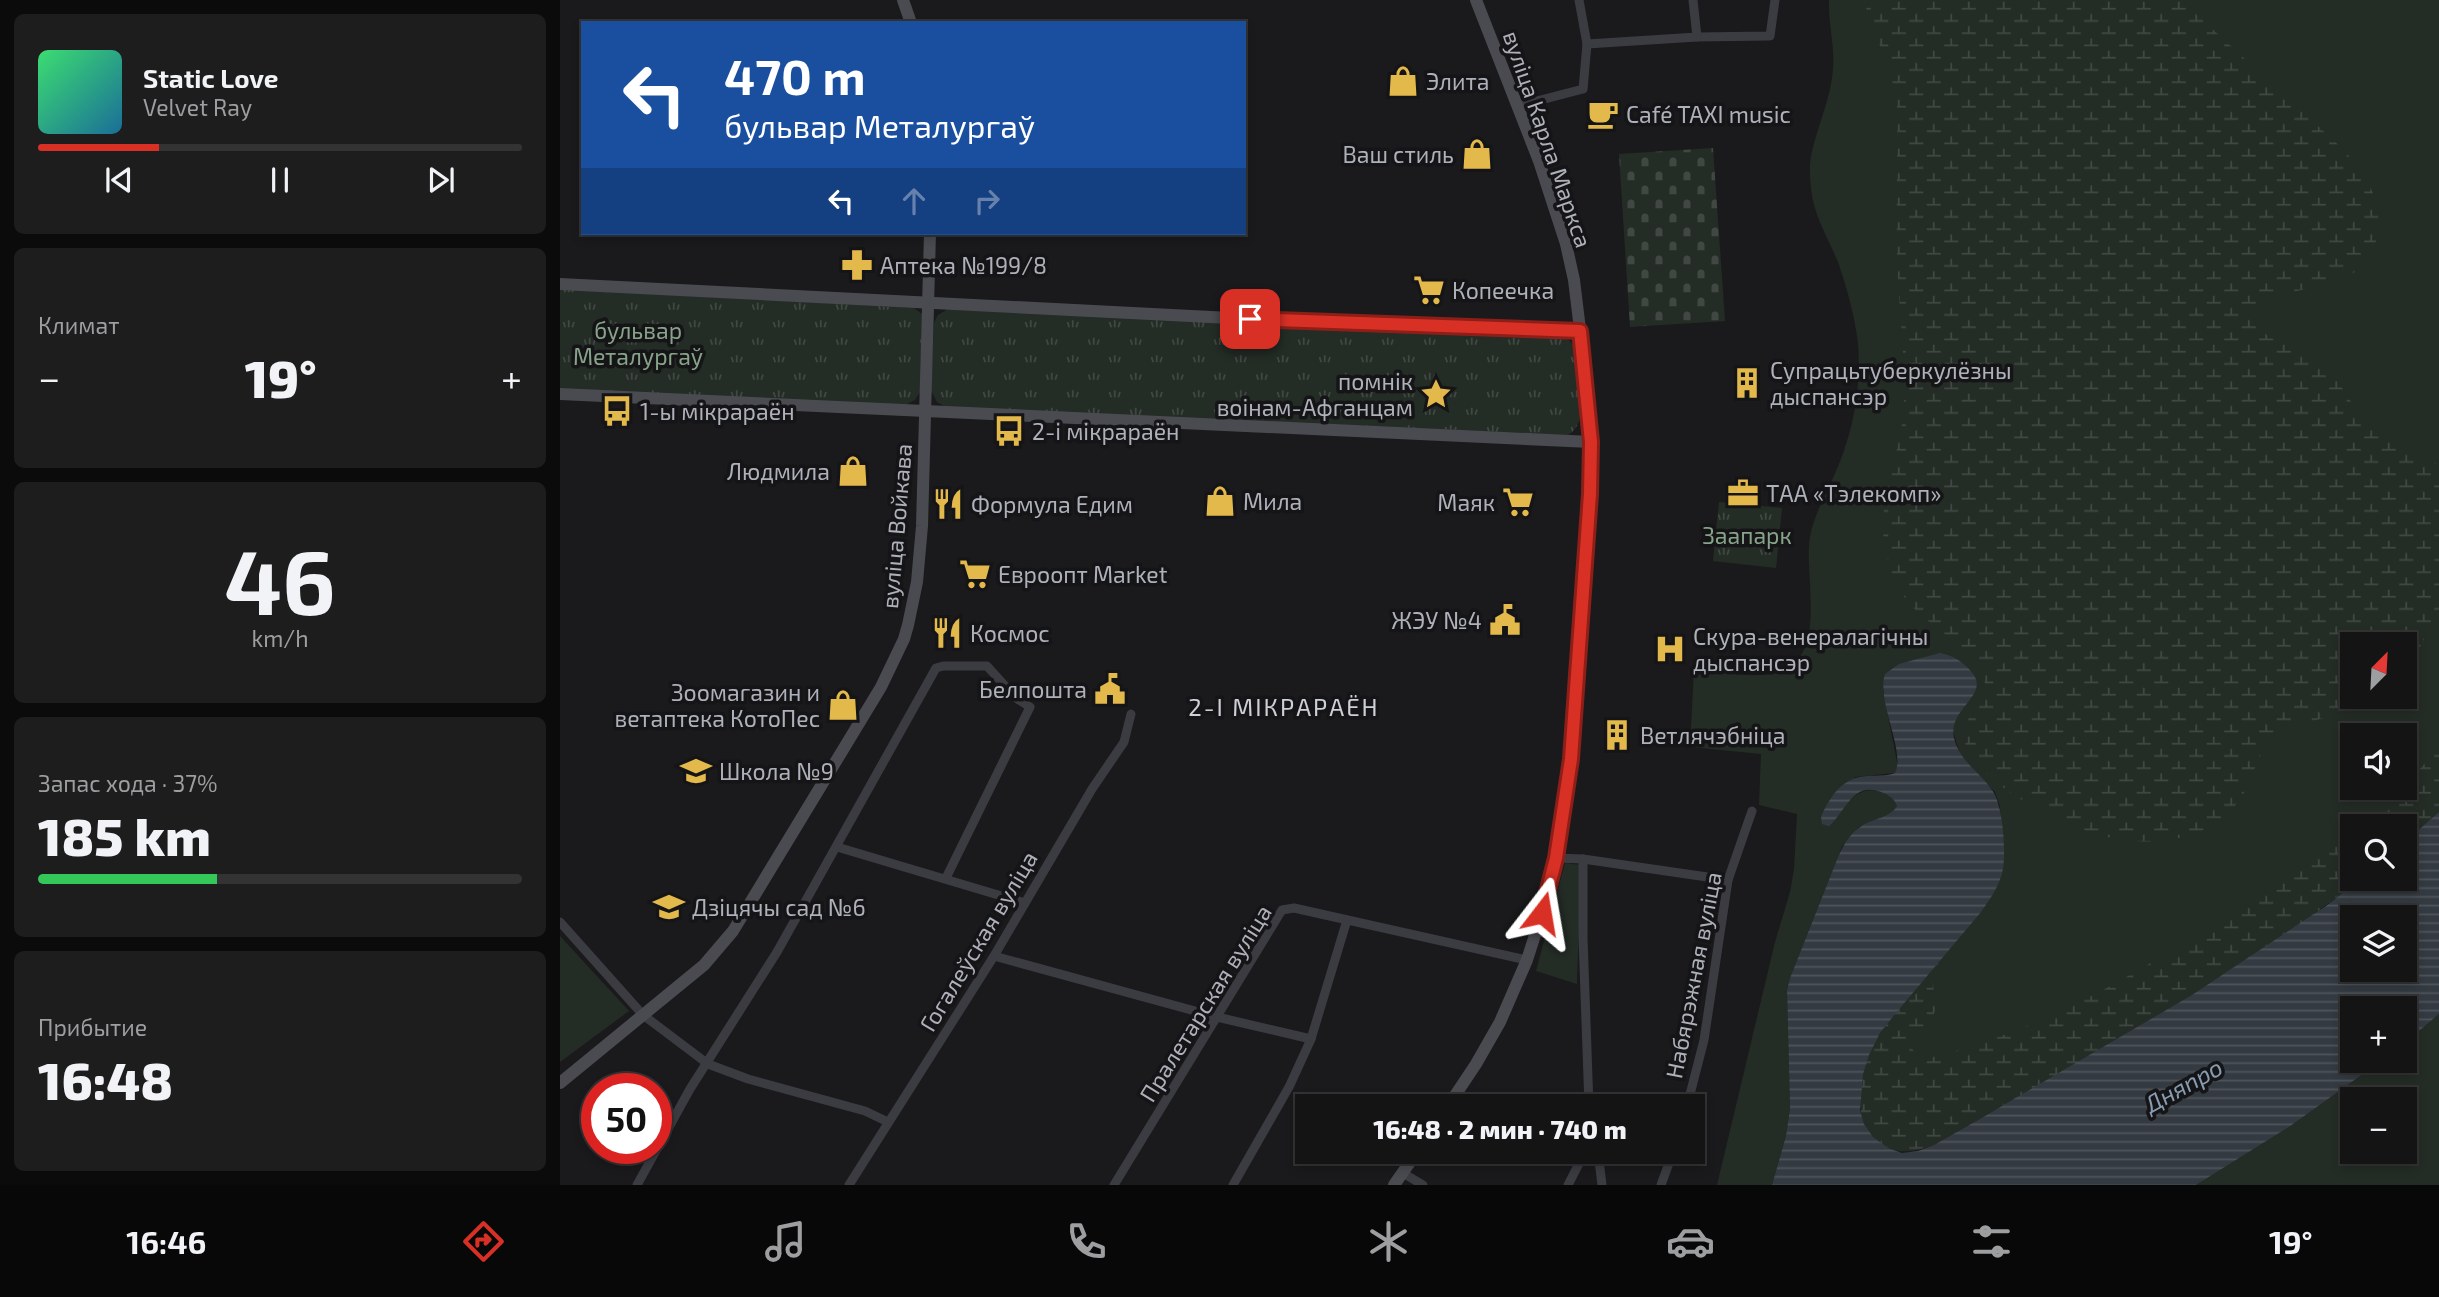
<!DOCTYPE html>
<html lang="ru">
<meta charset="utf-8">
<style>
:root{--surface:#141415;--page:#1d1d1e;--text:#f1f3f6;--muted:#9d9ea0;--line:#333334;--accent:#d93025}
body{margin:0;font-family:"Exo 2",sans-serif;background:var(--page);color:var(--text);height:100vh;display:flex;flex-direction:column;font-size:26px;white-space:nowrap}
*{box-sizing:border-box;margin:0}
p{font-size:23px;color:var(--muted)}
.icon{flex:none;width:38px;height:38px;fill:none;stroke:currentColor;stroke-width:2;stroke-linecap:round;stroke-linejoin:round}
.map{position:relative;flex:1;overflow:hidden}
.details{display:flex;flex-direction:column;gap:14px;padding:14px;background:#0b0b0c;width:560px}
.details>*{flex:none}
.hud{position:absolute;left:21px;top:21px;width:665px;height:214px;border-radius:0px;box-shadow:0 4px 10px #0003,0 0 0 2px var(--line);background:#1a4fa0;color:#fff;overflow:hidden}
.needle{width:46px;rotate:24deg}
.fabs{position:absolute;left:1780px;top:632px;display:grid;gap:14px}
.fabs a{display:grid;place-items:center;width:77px;height:77px;border-radius:0px;background:var(--surface);box-shadow:0 4px 10px #0003,0 0 0 2px var(--line);font-size:35px}
.speed{position:absolute;left:21px;top:1073px;display:flex;gap:14px;font-size:35px;font-weight:700;text-align:center}
.speed>*{display:grid;place-content:center;width:91px;height:91px;border-radius:50%;background:var(--surface);box-shadow:0 4px 10px #0003,0 0 0 2px var(--line);line-height:1}
.speed .limit{border:10px solid #d22;background:#fff;color:#111}
.pin{position:absolute;display:grid;place-items:center;width:60px;height:60px;color:#fff;margin:-30px;border-radius:14px;box-shadow:0 4px 10px #0006}
.me{position:absolute;width:77px;margin:-38px;rotate:14deg;stroke-linejoin:round;filter:drop-shadow(0 0 5px #0008)}
.turn{display:flex;align-items:center;gap:24px;height:147px;padding:0 28px;font-size:32px}
.turn .icon{width:91px;height:91px;stroke-width:2.5}
.turn b{display:block;font-size:49px;line-height:60px}
.lanes{display:flex;align-items:center;height:66px;padding:0 28px;background:#0003;justify-content:center;gap:35px;direction:ltr}
.lanes .off{opacity:.35}
.big{font-size:52px;font-weight:800;line-height:1.1}
.details .card{flex:1;display:flex;flex-direction:column;justify-content:center;gap:10px;min-width:0;padding:0 24px;border-radius:10px;background:var(--page)}
.details .dial{align-items:center;gap:0}
.dial b{font-size:91px;line-height:1}
.song{display:flex;align-items:center;gap:21px}
.cover{width:84px;height:84px;border-radius:10px;background:linear-gradient(135deg,hsl(140 70% 55%),hsl(200 70% 35%))}
.played{height:7px;border-radius:4px;background:linear-gradient(90deg,var(--accent) 25%,var(--line) 25%)}
.keys{display:flex;justify-content:space-around;direction:ltr}
.heat{display:flex;justify-content:space-between;align-items:center;font-size:38px;direction:ltr}
.charge{height:10px;border-radius:5px;background:linear-gradient(90deg,#34c759 37%,var(--line) 0)}
.trip{position:absolute;left:735px;top:1094px;width:410px;height:70px;border-radius:0px;background:var(--surface);box-shadow:0 4px 10px #0003,0 0 0 2px var(--line);font-weight:800;line-height:70px;text-align:center}
.menu{display:flex;height:112px;justify-content:space-around;align-items:center;background:#080808;color:var(--muted)}
.menu .icon{width:49px;height:49px}
.menu .selected{color:var(--accent)}
.menu b{font-size:32px;color:var(--text)}
main{display:flex;flex:1;min-height:0}
.map>svg:first-child{display:block}
.green{fill:#242c26;fill-rule:evenodd}
.wetland{fill:url(#wetland-marsh)}
.cemetery{fill:url(#cemetery-stones)}
.park{fill:url(#park-tufts)}
.water{fill:url(#water-rules);fill-rule:evenodd}
.lines{fill:none;stroke-linecap:round;stroke-linejoin:round}
.street{stroke:#3b3c41;stroke-width:9}
.secondary{stroke:#4a4b51;stroke-width:12}
.route-casing{stroke:#8d1f18;stroke-width:18}
.route{stroke:#d93025;stroke-width:12}
.labels{text-anchor:middle;dominant-baseline:central;stroke-width:7;stroke-linejoin:round;paint-order:stroke}
.poi-label{font-size:23px;fill:#aeb1ba;stroke:#151517;text-anchor:start}
.street-label{font-size:23px;fill:#aeb1ba;stroke:#151517}
.park-label{font-size:23px;fill:#87a38a;stroke:#151517}
.neighbourhood-label{font-size:24px;letter-spacing:2px;fill:#ced0d7;stroke:#151517}
.water-label{font-size:24px;font-style:italic;fill:#889cb2;stroke:#151517}
</style>
<main>
<section class="details">
<div class="card">
<div class="song"><i class="cover"></i><div><b>Static Love</b><p>Velvet Ray</p></div></div>
<div class="played"></div>
<div class="keys"><svg class="icon" aria-label="previous" viewBox="0 0 24 24"><path d="M18 5L8 12l10 7zM5 5v14"/></svg><svg class="icon" aria-label="pause" viewBox="0 0 24 24"><path d="M8 5v14M16 5v14"/></svg><svg class="icon" aria-label="next" viewBox="0 0 24 24"><path d="M6 5l10 7-10 7zM19 5v14"/></svg></div>
</div>
<div class="card"><p>Климат</p>
<div class="heat"><a>−</a><b class="big">19°</b><a>+</a></div>
</div>
<div class="card dial"><b>46</b><p>km/h</p></div>
<div class="card"><p>Запас хода · 37%</p><b class="big">185 km</b><div class="charge"></div></div>
<div class="card"><p>Прибытие</p><b class="big">16:48</b></div>
</section>
<div class="map">
<svg width="1879" height="1185" viewBox="0 0 1879 1185">
<defs>
<pattern id="wetland-marsh" width="20" height="14" patternUnits="userSpaceOnUse" patternTransform="scale(1.75)"><rect width="20" height="14" fill="#242c26"/><path d="M1 5h8M5 5V1M11 12h8M15 12V8" fill="none" stroke="#414843"/></pattern>
<pattern id="cemetery-stones" width="16" height="16" patternUnits="userSpaceOnUse" patternTransform="scale(1.75)"><rect width="16" height="16" fill="#242c26"/><path d="M2 7V4a2 2 0 0 1 4 0v3zM10 15v-3a2 2 0 0 1 4 0v3z" fill="#414843"/></pattern>
<pattern id="park-tufts" width="24" height="20" patternUnits="userSpaceOnUse" patternTransform="scale(1.75)"><rect width="24" height="20" fill="#242c26"/><path d="M3 7l-1-3M5 7V3M7 7l1-3M15 17l-1-3M17 17v-4M19 17l1-3" fill="none" stroke="#414843"/></pattern>
<pattern id="water-rules" width="6" height="5" patternUnits="userSpaceOnUse" patternTransform="scale(1.75)"><rect width="6" height="5" fill="#333a41"/><path d="M0 2.5h6" fill="none" stroke="#4e545a"/></pattern>
</defs>
<rect width="100%" height="100%" fill="#1a1a1c"/>
<g class="green">
<path d="M1269,0H1879V812L1845,842L1844,826H1792V878L1800,879L1374,1145L1309,1055L1443,870L1440,806L1435,792L1410,768L1400,754L1392,728L1396,716L1412,697L1325,674L1323,691L1338,767L1335,773L1295,777L1275,821C1286,802 1301,782 1326,794C1332,797 1335,799 1337,806L1334,812L1299,827L1282,847L1230,978L1227,990L1230,1108L1226,1136L1212,1185H1157L1215,942L1230,892L1234,869L1237,814L1199,805L1201,754L1130,747L1134,669C1163,671 1207,684 1232,665C1264,641 1244,572 1250,537C1253,517 1265,497 1273,478C1292,437 1302,390 1298,344C1295,317 1287,288 1278,262C1268,238 1253,214 1251,188C1250,178 1249,165 1251,156C1257,126 1271,99 1273,69C1275,46 1268,23 1269,0ZM1792,644H1844V696H1792ZM1792,735H1844V788H1792Z"/>
<polygon points="1005,863 1021,865 1017,984 976,971"/>
<polygon points="0,936 69,1011 0,1062"/>
<path d="M1879,1014V1185H1636L1729,1127L1821,1061L1844,1060L1845,1043ZM1792,1099H1844V1152H1792Z"/>
</g>
<g class="wetland">
<path d="M1304,0H1626L1636,14L1785,151C1805,176 1827,205 1817,238C1794,310 1719,271 1694,317C1702,344 1735,343 1759,359C1776,372 1784,395 1798,411C1818,436 1849,454 1879,464V609C1866,630 1860,653 1845,672L1844,644H1792V696L1809,697C1796,705 1782,712 1766,717C1750,723 1730,724 1716,734C1703,744 1698,761 1692,775C1679,812 1652,832 1614,839C1591,843 1565,842 1543,836C1505,826 1406,780 1404,735C1402,713 1432,707 1425,683C1415,647 1371,629 1348,602C1337,588 1330,570 1326,553C1314,504 1341,456 1344,407C1346,353 1337,300 1337,246C1336,198 1338,151 1337,103C1332,67 1313,35 1304,0Z"/>
<polygon points="1879,749 1879,812 1875,816 1845,842 1844,826 1794,826 1841,788 1844,788 1845,784"/>
<path d="M1792,827V878L1800,879C1669,983 1519,1062 1374,1145C1351,1153 1333,1156 1314,1138C1302,1127 1300,1113 1300,1098C1299,1042 1347,999 1380,960C1377,966 1373,973 1373,980C1372,993 1380,1003 1373,1016C1367,1026 1345,1036 1353,1050C1360,1065 1390,1053 1402,1049C1546,1006 1671,913 1792,827Z"/>
</g>
<polygon class="cemetery" points="1153,148 1165,321 1070,327 1059,154"/>
<g class="park">
<polygon points="0,289 354,308 362,314 360,392 355,400 345,405 0,389"/>
<path d="M388,309L1003,337L1010,341L1016,349C1018,372 1032,422 1008,435L386,407L377,402L371,390L374,323L378,315Z"/>
<polygon points="1159,502 1222,508 1216,568 1153,561"/>
</g>
<path class="water" d="M1380,653C1391,655 1400,660 1408,668C1436,695 1387,706 1394,738C1400,762 1419,771 1432,790C1443,804 1446,851 1443,869C1440,885 1430,899 1421,912L1335,1014L1320,1033L1309,1055L1303,1074L1300,1110L1304,1124L1313,1137L1328,1148L1342,1153L1358,1151L1374,1145L1425,1116L1632,995L1766,906L1800,879L1844,878L1845,842L1879,812V1014L1845,1043L1844,1008H1792V1060L1821,1061L1729,1127L1636,1185H1212L1226,1136L1230,1108L1227,990L1230,978L1278,857C1284,844 1290,833 1303,825C1313,819 1331,817 1337,806C1334,798 1329,795 1321,792C1292,781 1286,812 1269,826L1262,824L1261,817C1270,796 1283,777 1307,776C1317,775 1326,777 1335,773C1346,750 1316,702 1325,674L1339,664ZM1792,917H1844V970H1792Z"/>
<g class="lines">
<g class="street">
<polyline points="1137,37 1210,36 1215,0"/>
<polyline points="1027,44 1137,37 1133,0"/>
<polyline points="958,106 1023,89 1027,44 1019,0"/>
<polyline points="277,847 465,903"/>
<polyline points="996,858 1023,859 1168,880"/>
<polyline points="1023,859 1023,938 1029,1106"/>
<polyline points="0,922 83,1015 148,1064 188,1079 305,1111 328,1122"/>
<polyline points="434,956 657,1017 751,1039"/>
<polyline points="1127,1106 1144,1040 1168,880 1192,811"/>
<polyline points="1038,1152 1042,1185"/>
<polyline points="843,1173 863,1185"/>
<polyline points="77,1185 130,1089 217,952 376,668 383,666 427,666 456,698 470,707 386,878"/>
<polyline points="289,1185 434,956 532,789 564,742 571,714"/>
<polyline points="554,1185 722,910 734,908 967,960"/>
<polyline points="673,1185 729,1087 751,1039 787,920"/>
<polyline points="1008,1185 1025,1152"/>
<polyline points="1101,1185 1113,1152"/>
</g>
<g class="secondary">
<polyline points="343,0 351,23"/>
<polyline points="0,284 690,319 1020,331"/>
<polyline points="0,394 1031,442"/>
<polyline points="0,1083 144,965 173,931 321,687 344,639 348,625 357,582 362,526 370,233"/>
<polyline points="888,1106 916,1064 940,1022 967,960 982,913 996,858 1011,759 1030,494 1031,442 1027,387 1014,280 1006,244 979,161 916,0"/>
<polyline points="834,1185 857,1152"/>
</g>
</g>
<g class="lines">
<defs>
<polyline id="route" points="690,319 1020,331 1031,442 1030,494 1011,759 996,858 982,913"/>
</defs>
<use href="#route" class="route-casing"/>
<use href="#route" class="route"/>
</g>
<defs>
<symbol id="shop-bare" viewBox="-9 -9 18 18"><path d="M-5-2.5h2.3a2.7 3.5 0 0 1 5.4 0H5L5.5 6h-11ZM-1.5-2.5h3a1.5 2.3 0 0 0-3 0Z" fill="#e3b94b" stroke="#151517" stroke-width="2.5" paint-order="stroke"/></symbol>
<symbol id="cafe-bare" viewBox="-9 -9 18 18"><path d="M-5.5-4.5H6V0H3Q3 3.5 0 3.5H-2.5Q-5.5 3.5-5.5 0ZM3-3.2v2h1.7v-2ZM-6 4.5H4V6H-6Z" fill="#e3b94b" stroke="#151517" stroke-width="2.5" paint-order="stroke"/></symbol>
<symbol id="pharmacy-bare" viewBox="-9 -9 18 18"><path d="M-2-6h4v4h4v4h-4v4h-4v-4h-4v-4h4Z" fill="#e3b94b" stroke="#151517" stroke-width="2.5" paint-order="stroke"/></symbol>
<symbol id="supermarket-bare" viewBox="-9 -9 18 18"><path d="M-6-5.5h2.5l.6 2H6L4.5 2H-2.5L-4.4-4H-6ZM-1.5 3.2a1.3 1.3 0 1 0 .1 0ZM3 3.2a1.3 1.3 0 1 0 .1 0Z" fill="#e3b94b" stroke="#151517" stroke-width="2.5" paint-order="stroke"/></symbol>
<symbol id="building-bare" viewBox="-9 -9 18 18"><path d="M-4-6H4V6H1V3H-1V6H-4ZM-2.5-4.3h1.7v1.8h-1.7ZM.8-4.3h1.7v1.8H.8ZM-2.5-1h1.7V.8h-1.7ZM.8-1h1.7V.8H.8Z" fill="#e3b94b" stroke="#151517" stroke-width="2.5" paint-order="stroke"/></symbol>
<symbol id="sight-bare" viewBox="-9 -9 18 18"><path d="M0-6L1.8-2.2L6-1.7L2.9 1.2L3.7 5.4L0 3.3L-3.7 5.4L-2.9 1.2L-6-1.7L-1.8-2.2Z" fill="#e3b94b" stroke="#151517" stroke-width="2.5" paint-order="stroke"/></symbol>
<symbol id="bus-bare" viewBox="-9 -9 18 18"><path d="M-5-6H5V4H4V6H2V4H-2V6H-4V4H-5ZM-3.5-4V0h7V-4ZM-3.5 1.2v1.5H-2V1.2ZM2 1.2v1.5H3.5V1.2Z" fill="#e3b94b" stroke="#151517" stroke-width="2.5" paint-order="stroke"/></symbol>
<symbol id="office-bare" viewBox="-9 -9 18 18"><path d="M-6-3h4V-5.5h4V-3h4V5H-6ZM-1-4.5V-3h2v-1.5ZM-6 0V1H6V0Z" fill="#e3b94b" stroke="#151517" stroke-width="2.5" paint-order="stroke"/></symbol>
<symbol id="restaurant-bare" viewBox="-9 -9 18 18"><path d="M-5-6h1v4h1v-4h1v4h1v-4h1v5L-1.5 .5V6h-2V.5L-5-1ZM5-6V6H3V1.5H1.5Q1.5-4 5-6Z" fill="#e3b94b" stroke="#151517" stroke-width="2.5" paint-order="stroke"/></symbol>
<symbol id="civic-bare" viewBox="-9 -9 18 18"><path d="M-.6-6.5H3V-4.5H.6V-3L4-1V1h2V6H-6V1h2V-1L-.6-3ZM-1.2 2.5V6h2.4V2.5Z" fill="#e3b94b" stroke="#151517" stroke-width="2.5" paint-order="stroke"/></symbol>
<symbol id="hospital-bare" viewBox="-9 -9 18 18"><path d="M-5-5h3v3.5h4V-5h3V5h-3V1.5h-4V5h-3Z" fill="#e3b94b" stroke="#151517" stroke-width="2.5" paint-order="stroke"/></symbol>
<symbol id="school-bare" viewBox="-9 -9 18 18"><path d="M0-5L7-2L0 1L-7-2ZM-4 1L0 2.5L4 1V4Q0 6-4 4Z" fill="#e3b94b" stroke="#151517" stroke-width="2.5" paint-order="stroke"/></symbol>
</defs>
<g fill-rule="evenodd">
<use href="#shop-bare" x="821" y="59" width="44" height="44"/>
<use href="#cafe-bare" x="1021" y="92" width="44" height="44"/>
<use href="#shop-bare" x="895" y="132" width="44" height="44"/>
<use href="#pharmacy-bare" x="275" y="243" width="44" height="44"/>
<use href="#supermarket-bare" x="847" y="268" width="44" height="44"/>
<use href="#building-bare" x="1165" y="361" width="44" height="44"/>
<use href="#sight-bare" x="854" y="372" width="44" height="44"/>
<use href="#bus-bare" x="35" y="389" width="44" height="44"/>
<use href="#bus-bare" x="427" y="409" width="44" height="44"/>
<use href="#shop-bare" x="271" y="449" width="44" height="44"/>
<use href="#office-bare" x="1161" y="471" width="44" height="44"/>
<use href="#shop-bare" x="638" y="479" width="44" height="44"/>
<use href="#supermarket-bare" x="936" y="480" width="44" height="44"/>
<use href="#restaurant-bare" x="366" y="482" width="44" height="44"/>
<use href="#supermarket-bare" x="393" y="552" width="44" height="44"/>
<use href="#civic-bare" x="923" y="598" width="44" height="44"/>
<use href="#restaurant-bare" x="365" y="611" width="44" height="44"/>
<use href="#hospital-bare" x="1088" y="627" width="44" height="44"/>
<use href="#civic-bare" x="528" y="667" width="44" height="44"/>
<use href="#shop-bare" x="261" y="683" width="44" height="44"/>
<use href="#building-bare" x="1035" y="713" width="44" height="44"/>
<use href="#school-bare" x="114" y="749" width="44" height="44"/>
<use href="#school-bare" x="87" y="885" width="44" height="44"/>
</g>
<g class="labels">
<g class="poi-label">
<text x="866" y="81">Элита</text>
<text x="1066" y="114">Café TAXI music</text>
<text x="894" y="154" text-anchor="end">Ваш стиль</text>
<text x="320" y="265">Аптека №199/8</text>
<text x="892" y="290">Копеечка</text>
<text x="1210" y="370">Супрацьтуберкулёзны<tspan x="1210" dy="26">дыспансэр</tspan></text>
<text x="853" y="381" text-anchor="end">помнік<tspan x="853" dy="26">воінам-Афганцам</tspan></text>
<text x="80" y="411">1-ы мікрараён</text>
<text x="472" y="431">2-і мікрараён</text>
<text x="270" y="471" text-anchor="end">Людмила</text>
<text x="1206" y="493">ТАА «Тэлекомп»</text>
<text x="683" y="501">Мила</text>
<text x="935" y="502" text-anchor="end">Маяк</text>
<text x="411" y="504">Формула Едим</text>
<text x="438" y="574">Евроопт Market</text>
<text x="922" y="620" text-anchor="end">ЖЭУ №4</text>
<text x="410" y="633">Космос</text>
<text x="1133" y="636">Скура-венералагічны<tspan x="1133" dy="26">дыспансэр</tspan></text>
<text x="527" y="689" text-anchor="end">Белпошта</text>
<text x="260" y="692" text-anchor="end">Зоомагазин и<tspan x="260" dy="26">ветаптека КотоПес</tspan></text>
<text x="1080" y="735">Ветлячэбніца</text>
<text x="159" y="771">Школа №9</text>
<text x="132" y="907">Дзіцячы сад №6</text>
</g>
<g class="street-label">
<text transform="translate(988 139) rotate(71)">вуліца Карла Маркса</text>
<text transform="translate(336 526) rotate(-85)">вуліца Войкава</text>
<text transform="translate(418 941) rotate(-59)">Гогалеўская вуліца</text>
<text transform="translate(1133 975) rotate(-79)">Набярэжная вуліца</text>
<text transform="translate(645 1003) rotate(-58)">Пралетарская вуліца</text>
</g>
<g class="park-label">
<text x="78" y="330">бульвар<tspan x="78" dy="26">Металургаў</tspan></text>
<text x="1187" y="535">Заапарк</text>
</g>
<g class="neighbourhood-label">
<text x="724" y="706">2-І МІКРАРАЁН</text>
</g>
<g class="water-label">
<text transform="translate(1623 1085) rotate(-29)">Дняпро</text>
</g>
</g>
</svg>
<div class="fabs">
<a><svg class="needle" viewBox="-14 -14 28 28"><path d="M0-13l5 13h-10z" fill="#e53935"/><path d="M0 13l5-13h-10z" fill="#9d9ea0"/></svg></a>
<a><svg class="icon" aria-label="sound" viewBox="0 0 24 24"><path d="M4 9h4l5-4v14l-5-4H4zM17 9q2 3 0 6"/></svg></a>
<a><svg class="icon" aria-label="search" viewBox="0 0 24 24"><circle cx="10" cy="10" r="6"/><path d="M15 15l6 6"/></svg></a>
<a><svg class="icon" aria-label="layers" viewBox="0 0 24 24"><path d="M12 4l9 5-9 5-9-5zM3 14l9 5 9-5"/></svg></a>
<a>+</a>
<a>−</a>
</div>
<div class="speed"><div class="limit">50</div></div>
<div class="pin" style="left:690px;top:319px;background:#d93025"><svg class="icon" aria-label="arrive" viewBox="0 0 24 24"><path d="M6 21V4h12l-3 4 3 4H6"/></svg></div>
<svg class="me" style="left:982px;top:913px" viewBox="-20 -20 40 40"><path d="M0-17L14 15 0 8-14 15z" fill="#d93025" stroke="#fff" stroke-width="4"/></svg>
<div class="trip">16:48 · 2 мин · 740 m</div>
<div class="hud">
<div class="turn"><svg class="icon" aria-label="left" viewBox="0 0 24 24"><path d="M17 20v-9H6M10 6l-5 5 5 5"/></svg><div><b>470 m</b>бульвар Металургаў</div></div>
<div class="lanes"><svg class="icon" aria-label="left" viewBox="0 0 24 24"><path d="M17 20v-9H6M10 6l-5 5 5 5"/></svg><svg class="icon off" aria-label="ahead" viewBox="0 0 24 24"><path d="M12 20V5M6 11l6-6 6 6"/></svg><svg class="icon off" aria-label="right" viewBox="0 0 24 24"><path d="M7 20v-9h11M14 6l5 5-5 5"/></svg></div>
</div>
</div>
</main>
<nav class="menu">
<b>16:46</b>
<svg class="icon selected" aria-label="directions" viewBox="0 0 24 24"><path d="M12 3l9 9-9 9-9-9zM9 14v-3h6M13 9l2 2-2 2"/></svg>
<svg class="icon" aria-label="music" viewBox="0 0 24 24"><path d="M9 18V5l10-2v13"/><circle cx="6" cy="18" r="3"/><circle cx="16" cy="16" r="3"/></svg>
<svg class="icon" aria-label="phone" viewBox="0 0 24 24"><path d="M5 4h4l2 5-3 2q2 4 5 5l2-3 5 2v4C11 20 4 13 5 4z"/></svg>
<svg class="icon" aria-label="climate" viewBox="0 0 24 24"><path d="M12 3v18M4 7l16 10M4 17L20 7"/></svg>
<svg class="icon" aria-label="car" viewBox="0 0 24 24"><path d="M5 17H2v-5l4-1 3-4h7l3 4 3 1v5h-3M9 17h6M6 11h13"/><circle cx="7" cy="17" r="2"/><circle cx="17" cy="17" r="2"/></svg>
<svg class="icon" aria-label="filters" viewBox="0 0 24 24"><path d="M4 7h16M4 17h16"/><circle cx="9" cy="7" r="2"/><circle cx="15" cy="17" r="2"/></svg>
<b>19°</b>
</nav>
